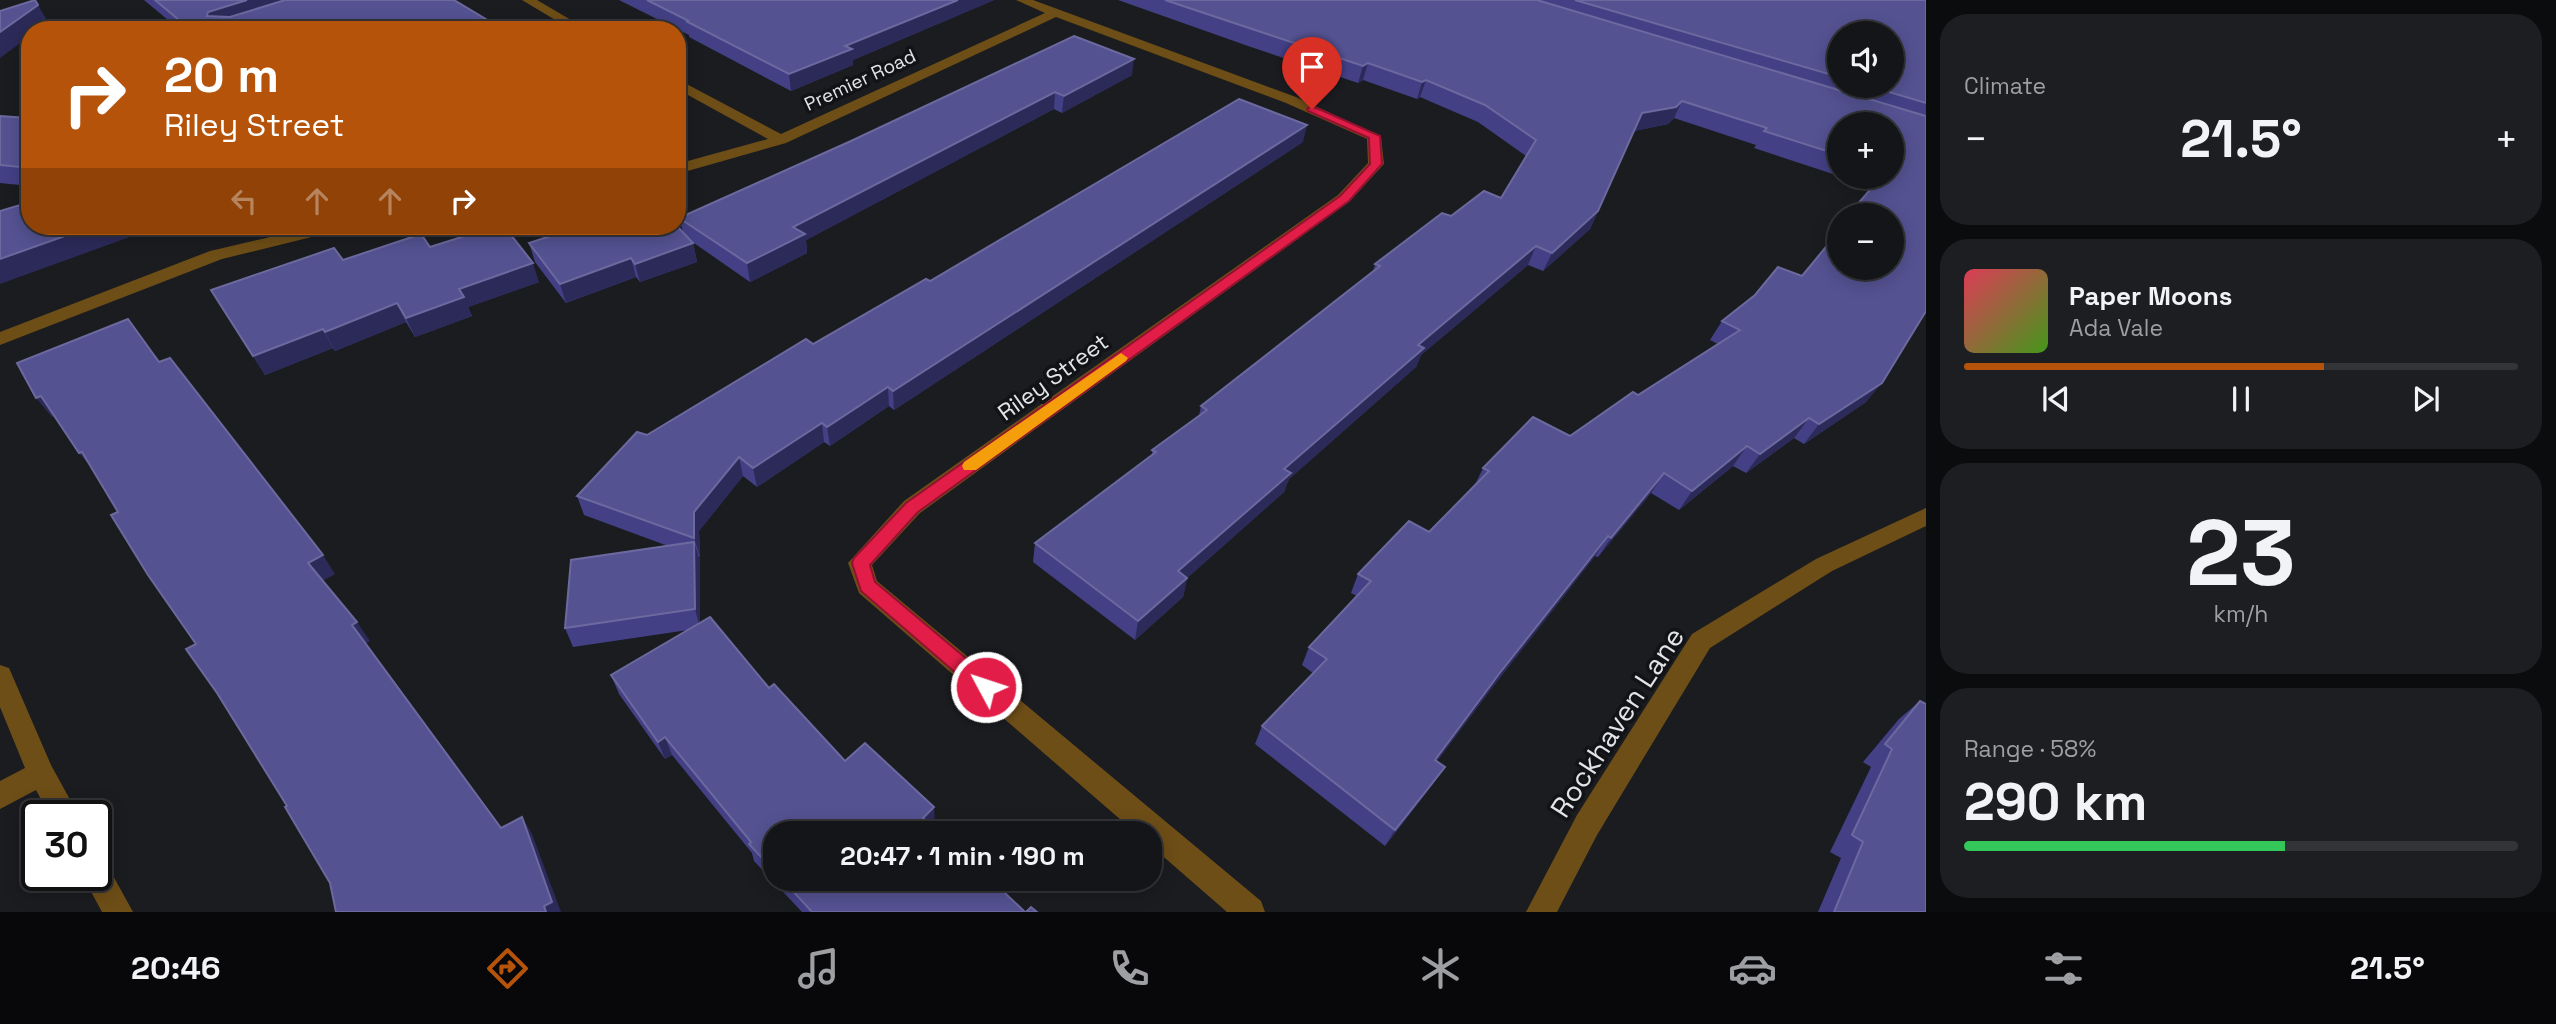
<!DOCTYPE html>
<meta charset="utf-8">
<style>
:root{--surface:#141518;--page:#1d1e21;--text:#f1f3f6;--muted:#9d9fa2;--line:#333437;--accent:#b45309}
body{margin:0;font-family:"Space Grotesk",sans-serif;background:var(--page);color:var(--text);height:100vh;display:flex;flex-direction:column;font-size:26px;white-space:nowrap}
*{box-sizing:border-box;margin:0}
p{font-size:23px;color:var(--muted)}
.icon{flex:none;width:38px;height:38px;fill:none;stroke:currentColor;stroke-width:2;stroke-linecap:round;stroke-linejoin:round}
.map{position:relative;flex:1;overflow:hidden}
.side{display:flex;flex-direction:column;gap:14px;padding:14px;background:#0b0c0d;width:630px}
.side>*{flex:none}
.top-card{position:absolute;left:21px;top:21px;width:665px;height:214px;border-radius:28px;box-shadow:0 4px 18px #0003,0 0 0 2px var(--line);background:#b45309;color:#fff;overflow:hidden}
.controls{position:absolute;left:1827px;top:21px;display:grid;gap:14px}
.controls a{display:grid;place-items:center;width:77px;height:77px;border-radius:50%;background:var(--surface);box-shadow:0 4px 18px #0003,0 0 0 2px var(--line);font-size:35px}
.speed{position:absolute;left:21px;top:800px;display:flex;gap:14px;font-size:35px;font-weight:700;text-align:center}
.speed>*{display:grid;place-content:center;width:91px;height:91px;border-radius:50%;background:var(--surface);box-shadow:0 4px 18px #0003,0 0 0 2px var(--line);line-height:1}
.speed .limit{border:4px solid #111;border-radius:10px;background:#fff;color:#111}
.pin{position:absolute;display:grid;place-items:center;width:60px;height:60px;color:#fff;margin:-72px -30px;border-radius:50% 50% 50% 0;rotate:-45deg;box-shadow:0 0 7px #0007}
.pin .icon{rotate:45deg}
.me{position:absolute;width:77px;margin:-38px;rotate:310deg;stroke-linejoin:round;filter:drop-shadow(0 0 5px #0008)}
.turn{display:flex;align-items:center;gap:24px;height:147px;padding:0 28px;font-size:32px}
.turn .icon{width:91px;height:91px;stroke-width:2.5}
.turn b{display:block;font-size:49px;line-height:60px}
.lanes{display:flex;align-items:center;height:66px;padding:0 28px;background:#0003;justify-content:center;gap:35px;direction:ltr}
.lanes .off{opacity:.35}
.big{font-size:52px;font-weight:800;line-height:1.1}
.side .tile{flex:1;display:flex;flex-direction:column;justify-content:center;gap:10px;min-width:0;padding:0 24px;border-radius:28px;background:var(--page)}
.side .dial{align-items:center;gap:0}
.dial b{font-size:91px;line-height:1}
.song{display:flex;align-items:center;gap:21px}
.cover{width:84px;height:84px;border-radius:10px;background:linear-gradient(135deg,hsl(350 70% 55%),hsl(100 70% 35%))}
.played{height:7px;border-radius:4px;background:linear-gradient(90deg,var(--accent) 65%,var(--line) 65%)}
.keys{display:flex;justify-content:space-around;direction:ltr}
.heat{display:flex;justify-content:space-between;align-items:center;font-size:38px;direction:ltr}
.charge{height:10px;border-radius:5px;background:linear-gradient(90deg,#34c759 58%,var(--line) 0)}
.trip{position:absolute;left:763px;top:821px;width:399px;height:70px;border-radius:28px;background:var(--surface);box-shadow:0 4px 18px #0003,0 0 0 2px var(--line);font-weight:800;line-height:70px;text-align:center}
.tabs{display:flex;height:112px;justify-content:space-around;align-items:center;background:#08080a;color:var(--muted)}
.tabs .icon{width:49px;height:49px}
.tabs .active{color:var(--accent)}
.tabs b{font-size:32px;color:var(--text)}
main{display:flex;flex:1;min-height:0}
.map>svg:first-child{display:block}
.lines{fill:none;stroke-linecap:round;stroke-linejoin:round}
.street{fill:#6e4e17;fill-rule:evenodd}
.wall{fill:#434086;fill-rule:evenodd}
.shaded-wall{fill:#2c2a59}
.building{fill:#545291;stroke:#6b699e;stroke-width:2}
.route{fill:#e11d48;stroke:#92132f;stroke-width:2}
.slow{fill:#f59e0b}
.labels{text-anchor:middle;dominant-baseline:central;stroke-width:7;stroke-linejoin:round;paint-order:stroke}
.far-street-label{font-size:19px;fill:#e3e4e7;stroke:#121316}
.street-label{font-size:23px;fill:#e3e4e7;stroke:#121316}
.near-street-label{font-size:28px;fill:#e3e4e7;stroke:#121316}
</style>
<main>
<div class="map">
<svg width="1926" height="912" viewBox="0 0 1926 912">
<rect width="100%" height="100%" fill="#1b1c20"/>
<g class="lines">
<g class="street">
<polygon points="522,0 537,0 588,30 572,30"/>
<polygon points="1016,0 1033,0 1296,97 1381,137 1384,164 1350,201 920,513 872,565 877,581 1261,901 1265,912 1227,912 1150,845 1150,833 1136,833 859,593 848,563 904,501 1338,195 1368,163 1367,139 1286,103 1056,17 786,143 677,174 677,164 768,139 677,89 677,79 781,134 1045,13"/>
<polygon points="318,226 346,226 344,229 222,259 0,345 0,332 210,251"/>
<polygon points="1926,508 1926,526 1832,571 1710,648 1597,835 1557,912 1526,912 1577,815 1692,634 1816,559"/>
<polygon points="0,665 9,668 51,765 79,816 50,816 36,790 0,809 0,781 25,768 0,707"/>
<polygon points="96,859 106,863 133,912 102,912 82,875 96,875"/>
</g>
</g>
<g class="wall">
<polygon points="144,0 454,0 504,30 180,30"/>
<polygon points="619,0 994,0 853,60 853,65 791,91 689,37 689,35"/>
<path d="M1118,0H1926V311L1866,402L1804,444L1794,438L1746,473L1733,466L1679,510L1651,493L1598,557L1595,556L1488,693L1437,761L1433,784L1385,846L1255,744L1262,726L1313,673L1302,665L1309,647L1357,596L1351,593L1358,574L1429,532L1474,487L1483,468L1570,436L1638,395L1718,344L1710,340L1722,321L1802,276L1892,215H1849L1856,206L1872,187L1841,177H1892V124H1839V176L1754,148L1756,145L1674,118L1668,124L1634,131L1590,229L1543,271L1528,265L1421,355L1416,367L1289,479L1284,492L1187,578L1183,597L1135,640L1033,562L1035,543L1152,455V450L1199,416L1201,406L1373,272L1375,264L1451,216L1501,198L1526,156L1478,122L1420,97L1417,99L1363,80L1358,83L1248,46ZM1839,33L1892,86H1839Z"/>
<polygon points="1074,36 1132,75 1062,113 1054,109 806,240 807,253 750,282 691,241 693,243 697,262 640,282 636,277 566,303 535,262 529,243 589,228 683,232 679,218 851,141"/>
<polygon points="30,114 30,186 0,183 0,116 28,118"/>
<polygon points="1303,142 894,410 889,406 830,446 824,442 757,487 743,476 699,531 700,557 699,557 700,561 700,622 845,761 935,824 932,827 775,833 775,878 989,878 1025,912 802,912 754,861 752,853 672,755 665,759 619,694 611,675 688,630 573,647 565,628 668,546 584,515 577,496 647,435 813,344 930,281"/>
<polygon points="430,247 539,282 468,307 472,316 415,337 406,322 335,351 333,348 265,375 211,290 343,260"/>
<polygon points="1920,701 1926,912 1818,912 1841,858 1830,852 1871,767 1863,762 1899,719"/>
</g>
<g class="shaded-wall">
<polygon points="35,0 48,22 38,30 30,30 30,36 0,58 0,32"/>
<polygon points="247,0 305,0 216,27 207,16 208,12"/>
<polygon points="958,0 994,0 853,60 853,65 791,91 789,74 845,46"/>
<polygon points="382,21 386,30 354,30"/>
<polygon points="1134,59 1132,75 1062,113 1064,96"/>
<polygon points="1368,63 1363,80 1358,83 1363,66"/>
<polygon points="1426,80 1420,97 1417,99 1422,82"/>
<polygon points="1055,92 1054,109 806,240 807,253 750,282 747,263 793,227"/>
<polygon points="1682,101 1674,118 1668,124 1634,131 1642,113"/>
<polygon points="1307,125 1303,142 894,410 893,391"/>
<polygon points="1598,211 1590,229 1543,271 1552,253"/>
<polygon points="93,226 160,226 0,284 0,259"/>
<polygon points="693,243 697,262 640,282 635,264"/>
<polygon points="1536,246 1528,265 1421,355 1416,367 1289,479 1284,492 1187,578 1183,597 1135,640 1138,621 1178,571 1284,469 1418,345"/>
<polygon points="631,258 636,277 566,303 560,284"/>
<polygon points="533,263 539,282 468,307 472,316 415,337 406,318 459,289"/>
<polygon points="397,303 406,322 335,351 325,332"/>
<polygon points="323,329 333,348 265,375 253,356"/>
<polygon points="1882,383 1866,402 1804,444 1819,424"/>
<polygon points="888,387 889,406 830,446 827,427"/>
<polygon points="41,396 57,415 52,417 36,398"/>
<polygon points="1809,418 1794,438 1746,473 1760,454"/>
<polygon points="822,423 824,442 757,487 753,468"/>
<polygon points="1747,446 1733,466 1679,510 1692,491"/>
<polygon points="82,452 95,472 79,453"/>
<polygon points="739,457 743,476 699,531 700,557 694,538 694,512"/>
<polygon points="1664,473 1651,493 1598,557 1611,538"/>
<polygon points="1608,536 1595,556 1488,693 1424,778 1435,760 1499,674"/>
<polygon points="694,542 700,561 700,628 695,609"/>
<polygon points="323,555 335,574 321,582 308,563"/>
<polygon points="357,622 370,641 365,644 352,625"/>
<polygon points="665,737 672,755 665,759 658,742"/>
<polygon points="1445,767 1433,784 1385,846 1395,830"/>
<polygon points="934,807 935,824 926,833 923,818"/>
<polygon points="522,817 532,834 561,912 546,912"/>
</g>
<g class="building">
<polygon points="35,0 38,5 0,32 0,11"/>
<polygon points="155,0 247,0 208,12 207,16 230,17 285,0 454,0 504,30 395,30 382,21 354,30 191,30"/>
<polygon points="647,0 958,0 845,46 852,49 789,74 686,21 689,21"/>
<polygon points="1165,0 1537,0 1926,116 1926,311 1882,383 1819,424 1809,418 1760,454 1747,446 1692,491 1664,473 1611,538 1608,536 1499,674 1435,760 1445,767 1395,830 1262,726 1327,659 1309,647 1371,581 1358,574 1409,521 1429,532 1489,471 1483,468 1533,417 1570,436 1633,392 1638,395 1740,330 1722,321 1755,295 1778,267 1802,276 1839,231 1839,268 1892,268 1892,215 1852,215 1859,207 1856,206 1881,177 1892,177 1892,124 1839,124 1839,155 1764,131 1767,128 1682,101 1676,107 1642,113 1598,211 1552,253 1536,246 1418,345 1424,348 1284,469 1291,473 1178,571 1187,578 1138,621 1035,543 1156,452 1152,450 1207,410 1201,406 1380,266 1375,264 1442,213 1451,216 1484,191 1501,198 1536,140 1485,105 1426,80 1422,82 1368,63 1363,66"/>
<polygon points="1575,0 1926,0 1926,103 1869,86 1892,86 1892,33 1839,33 1839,77"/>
<polygon points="1074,36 1134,59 1064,96 1055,92 793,227 805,234 747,263 679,218 851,141"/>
<polygon points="1239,99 1307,125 893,391 888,387 827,427 822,423 753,468 739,457 694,512 694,538 577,496 637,432 647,435 806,339 813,344 926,279 930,281"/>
<polygon points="30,114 30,168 0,165 0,116 28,118"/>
<polygon points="30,202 30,226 93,226 0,259 0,211"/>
<polygon points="496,226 504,226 533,263 459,289 464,297 406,318 397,303 325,332 323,329 253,356 211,290 334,248 343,260 421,234 430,247"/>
<polygon points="581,226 587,226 589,228 595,226 677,226 693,243 635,264 631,258 560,284 529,243"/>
<polygon points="128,319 159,362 170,358 323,555 308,563 357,622 352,625 501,828 522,817 552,902 544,906 546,912 336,912 330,883 285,807 287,806 217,693 186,649 196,644 148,575 111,515 118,512 82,452 79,453 41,396 36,398 17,363"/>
<polygon points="694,542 695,609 565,628 571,560"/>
<polygon points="710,617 769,688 774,684 845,761 865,743 934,807 923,818 939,833 775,833 775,872 749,844 751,842 665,737 658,742 611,675"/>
<polygon points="1920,701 1926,704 1926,912 1834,912 1863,842 1852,835 1892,749 1885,744"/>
<polygon points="781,878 989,878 1025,912 812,912"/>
<polygon points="1031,907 1037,912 1026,912"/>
</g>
<polygon class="route" points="1312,106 1380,136 1382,164 1349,201 918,512 870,565 875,582 993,681 996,687 993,693 986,695 979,693 861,591 852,563 854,558 906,503 1340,196 1370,164 1369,138 1308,111 1307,109"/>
<polygon class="slow" points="1121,353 1128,358 1126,361 976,470 964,470 962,466 964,462"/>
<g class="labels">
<g class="far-street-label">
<text transform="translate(860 80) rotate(-25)">Premier Road</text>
</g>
<g class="street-label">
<text transform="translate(1053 377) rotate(-36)">Riley Street</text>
</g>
<g class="near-street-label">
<text transform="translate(1617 722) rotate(-57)">Rockhaven Lane</text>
</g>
</g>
</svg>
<div class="controls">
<a><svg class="icon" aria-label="sound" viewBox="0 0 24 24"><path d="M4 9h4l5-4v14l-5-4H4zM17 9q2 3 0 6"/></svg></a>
<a>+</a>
<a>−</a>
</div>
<div class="speed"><div class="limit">30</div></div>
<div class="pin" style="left:1312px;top:109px;background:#d93025"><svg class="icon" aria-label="arrive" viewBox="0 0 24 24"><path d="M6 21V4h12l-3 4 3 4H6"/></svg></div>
<svg class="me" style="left:986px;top:687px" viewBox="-20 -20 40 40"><circle r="17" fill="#e11d48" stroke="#fff" stroke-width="3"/><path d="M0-11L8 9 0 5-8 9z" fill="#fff"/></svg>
<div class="trip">20:47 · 1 min · 190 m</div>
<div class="top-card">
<div class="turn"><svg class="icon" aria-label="right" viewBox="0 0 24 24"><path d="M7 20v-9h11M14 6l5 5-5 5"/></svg><div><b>20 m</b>Riley Street</div></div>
<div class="lanes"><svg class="icon off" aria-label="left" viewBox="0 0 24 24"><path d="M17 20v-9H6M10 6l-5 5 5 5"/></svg><svg class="icon off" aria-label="ahead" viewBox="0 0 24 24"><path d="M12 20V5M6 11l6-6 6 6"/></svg><svg class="icon off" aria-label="ahead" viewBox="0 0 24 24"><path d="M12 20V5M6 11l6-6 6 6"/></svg><svg class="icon" aria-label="right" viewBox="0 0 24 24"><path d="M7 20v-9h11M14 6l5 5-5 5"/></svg></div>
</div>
</div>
<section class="side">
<div class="tile"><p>Climate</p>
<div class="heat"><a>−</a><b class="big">21.5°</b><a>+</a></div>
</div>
<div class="tile">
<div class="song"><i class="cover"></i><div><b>Paper Moons</b><p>Ada Vale</p></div></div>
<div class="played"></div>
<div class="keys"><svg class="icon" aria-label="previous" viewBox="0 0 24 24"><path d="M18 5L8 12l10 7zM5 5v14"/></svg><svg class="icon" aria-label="pause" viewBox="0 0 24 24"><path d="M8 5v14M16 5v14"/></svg><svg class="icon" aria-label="next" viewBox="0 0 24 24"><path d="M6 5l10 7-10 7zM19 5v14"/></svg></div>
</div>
<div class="tile dial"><b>23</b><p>km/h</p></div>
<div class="tile"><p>Range · 58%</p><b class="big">290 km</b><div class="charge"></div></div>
</section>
</main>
<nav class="tabs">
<b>20:46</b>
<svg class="icon active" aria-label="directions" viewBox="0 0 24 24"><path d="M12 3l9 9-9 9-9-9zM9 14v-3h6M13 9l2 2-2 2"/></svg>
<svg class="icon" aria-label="music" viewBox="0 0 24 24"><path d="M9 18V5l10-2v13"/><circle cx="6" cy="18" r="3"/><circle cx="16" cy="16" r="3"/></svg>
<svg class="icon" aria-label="phone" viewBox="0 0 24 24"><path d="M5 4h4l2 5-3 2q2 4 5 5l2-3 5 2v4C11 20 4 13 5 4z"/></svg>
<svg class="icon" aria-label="climate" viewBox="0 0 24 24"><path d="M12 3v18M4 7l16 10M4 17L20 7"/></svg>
<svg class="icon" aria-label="car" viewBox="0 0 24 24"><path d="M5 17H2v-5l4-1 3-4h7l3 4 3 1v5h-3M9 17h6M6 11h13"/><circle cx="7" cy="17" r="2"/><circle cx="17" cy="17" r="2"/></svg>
<svg class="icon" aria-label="filters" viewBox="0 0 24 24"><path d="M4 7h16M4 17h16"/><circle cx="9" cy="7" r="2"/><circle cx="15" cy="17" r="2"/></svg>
<b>21.5°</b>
</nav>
